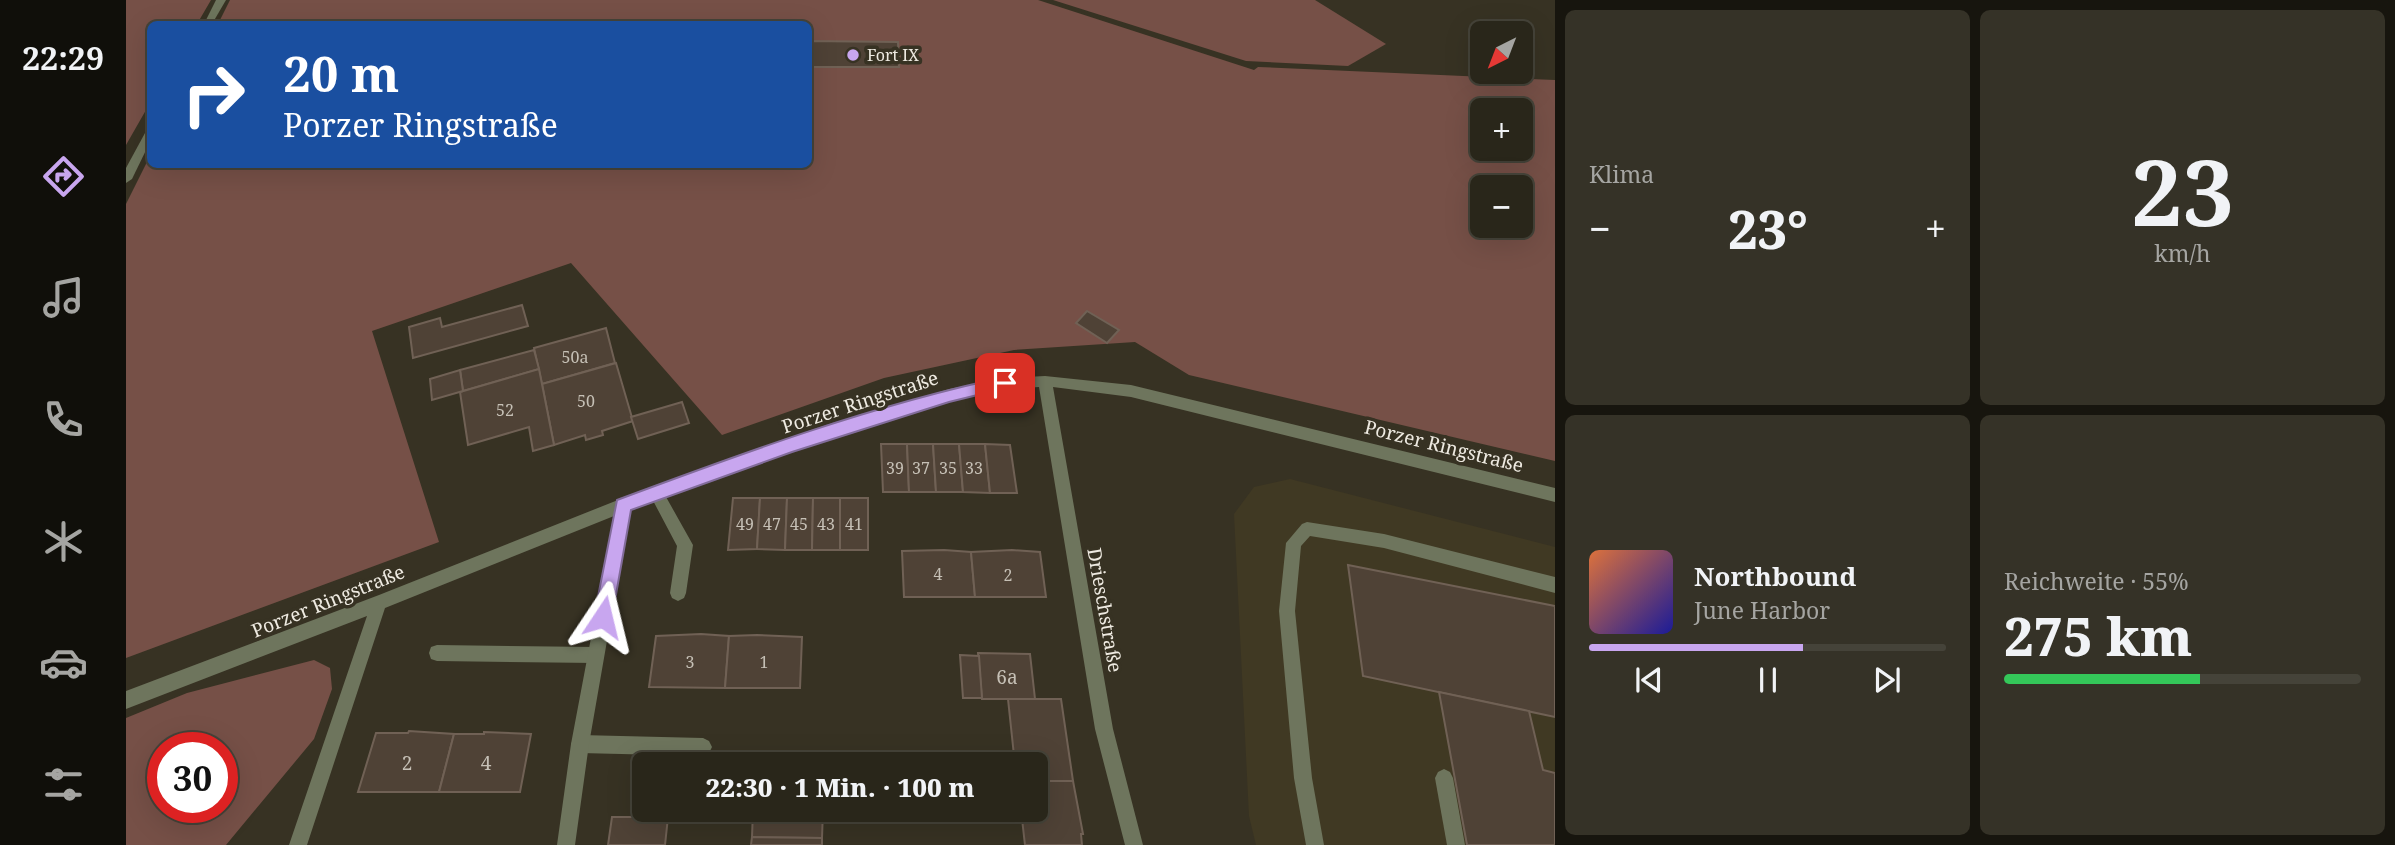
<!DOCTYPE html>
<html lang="de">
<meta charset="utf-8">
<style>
:root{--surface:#29261a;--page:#353227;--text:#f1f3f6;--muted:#a5a5a2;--line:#454339;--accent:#c8a6ef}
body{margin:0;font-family:"Noto Serif",serif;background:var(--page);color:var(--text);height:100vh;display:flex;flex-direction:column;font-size:26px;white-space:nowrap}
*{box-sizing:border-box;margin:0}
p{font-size:23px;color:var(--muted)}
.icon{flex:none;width:38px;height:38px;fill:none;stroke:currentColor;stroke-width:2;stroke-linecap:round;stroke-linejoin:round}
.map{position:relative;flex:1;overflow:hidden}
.panel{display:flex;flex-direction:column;gap:10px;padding:10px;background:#17150e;width:840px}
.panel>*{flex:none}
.top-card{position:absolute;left:21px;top:21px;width:665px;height:147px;border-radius:10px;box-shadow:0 7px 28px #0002,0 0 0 2px var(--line);background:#1a4fa0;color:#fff;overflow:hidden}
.needle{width:46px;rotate:222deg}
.buttons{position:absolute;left:1344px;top:21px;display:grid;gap:14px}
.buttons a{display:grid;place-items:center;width:63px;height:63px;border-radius:10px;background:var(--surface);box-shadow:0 7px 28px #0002,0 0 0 2px var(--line);font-size:35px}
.speed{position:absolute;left:21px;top:732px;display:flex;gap:14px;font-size:35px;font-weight:700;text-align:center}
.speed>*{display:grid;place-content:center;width:91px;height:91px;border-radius:50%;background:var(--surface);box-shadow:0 7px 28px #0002,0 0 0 2px var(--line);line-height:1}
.speed .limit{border:10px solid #d22;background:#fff;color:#111}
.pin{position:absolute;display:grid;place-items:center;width:60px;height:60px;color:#fff;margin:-30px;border-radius:14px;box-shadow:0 4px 10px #0006}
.me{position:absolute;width:77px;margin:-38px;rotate:10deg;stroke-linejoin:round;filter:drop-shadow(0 0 5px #0008)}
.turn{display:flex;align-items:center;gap:24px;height:147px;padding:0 21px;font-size:32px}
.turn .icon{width:91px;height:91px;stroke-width:2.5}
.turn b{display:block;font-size:49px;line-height:60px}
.big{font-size:52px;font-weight:800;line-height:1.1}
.panel .widget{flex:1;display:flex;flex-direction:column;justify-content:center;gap:10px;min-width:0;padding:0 24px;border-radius:10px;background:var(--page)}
.panel .dial{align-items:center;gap:0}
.dial b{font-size:91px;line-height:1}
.song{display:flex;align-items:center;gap:21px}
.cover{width:84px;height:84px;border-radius:10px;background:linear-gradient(135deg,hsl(20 70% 55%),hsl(240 70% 35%))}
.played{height:7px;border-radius:4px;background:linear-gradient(90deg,var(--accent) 60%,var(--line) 60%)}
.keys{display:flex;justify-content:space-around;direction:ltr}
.heat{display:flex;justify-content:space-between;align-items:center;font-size:38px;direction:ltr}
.charge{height:10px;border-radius:5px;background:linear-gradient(90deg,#34c759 55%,var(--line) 0)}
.panel .tiles{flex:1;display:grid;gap:10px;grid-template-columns:repeat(2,1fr)}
.trip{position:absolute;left:506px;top:752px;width:416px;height:70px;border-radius:10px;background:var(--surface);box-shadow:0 7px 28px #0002,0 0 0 2px var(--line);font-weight:800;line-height:70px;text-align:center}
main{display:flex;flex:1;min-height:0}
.menu{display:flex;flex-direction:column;width:126px;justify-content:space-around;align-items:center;background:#100f0a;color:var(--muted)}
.menu .icon{width:49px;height:49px}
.menu .selected{color:var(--accent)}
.menu b{font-size:32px;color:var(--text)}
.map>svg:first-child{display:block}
.built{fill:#403923}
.green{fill:#765047;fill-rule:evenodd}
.building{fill:#4f4236;stroke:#706155;stroke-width:2}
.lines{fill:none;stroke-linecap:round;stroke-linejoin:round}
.lane{fill:#6e755d;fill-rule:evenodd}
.street{fill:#6e755d;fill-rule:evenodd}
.route{fill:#c8a6ef;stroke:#826c9b;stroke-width:2}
.poi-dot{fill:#c8a6ef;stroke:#373223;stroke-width:2.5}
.labels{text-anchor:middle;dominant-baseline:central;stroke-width:7;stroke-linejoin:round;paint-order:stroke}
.far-poi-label{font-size:16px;fill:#eeeae1;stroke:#373223;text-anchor:start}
.number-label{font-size:16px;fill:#c6c0b6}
.street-label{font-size:19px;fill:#eeeae1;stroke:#373223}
.near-number-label{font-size:19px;fill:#c6c0b6}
</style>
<main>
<nav class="menu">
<b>22:29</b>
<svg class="icon selected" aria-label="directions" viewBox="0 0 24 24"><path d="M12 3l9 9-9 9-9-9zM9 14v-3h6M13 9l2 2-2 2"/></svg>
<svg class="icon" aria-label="music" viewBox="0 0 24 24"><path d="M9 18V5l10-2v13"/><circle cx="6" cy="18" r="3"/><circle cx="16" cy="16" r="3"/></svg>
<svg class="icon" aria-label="phone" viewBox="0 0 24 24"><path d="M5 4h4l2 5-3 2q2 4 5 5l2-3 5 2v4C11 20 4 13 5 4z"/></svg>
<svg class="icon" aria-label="climate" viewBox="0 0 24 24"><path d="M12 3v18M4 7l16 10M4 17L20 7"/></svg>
<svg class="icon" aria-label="car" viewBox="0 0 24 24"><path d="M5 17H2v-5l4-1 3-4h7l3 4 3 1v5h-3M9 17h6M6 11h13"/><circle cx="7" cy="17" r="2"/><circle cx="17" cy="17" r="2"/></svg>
<svg class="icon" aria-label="filters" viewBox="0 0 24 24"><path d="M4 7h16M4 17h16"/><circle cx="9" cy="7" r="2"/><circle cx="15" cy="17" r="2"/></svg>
</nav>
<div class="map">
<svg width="1429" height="845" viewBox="0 0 1429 845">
<rect width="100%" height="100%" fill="#373223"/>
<polygon class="built" points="1164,479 1429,547 1429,845 1130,845 1123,816 1108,514 1128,487"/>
<g class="green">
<polygon points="0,0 85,0 71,24 24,24 24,103 0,145"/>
<path d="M104,0H912L1128,70L1132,67L1429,80V461L1063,375L1009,342L888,350L758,378L596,435L445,263L246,331L313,542L0,658V204L24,156V164H682V24H92ZM1356,110H1395V149H1356ZM1356,187H1395V226H1356Z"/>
<polygon points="927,0 1189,0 1260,44 1222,66 1120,61"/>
<path d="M188,660L204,668L206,689L188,739L100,845H0V718L61,693ZM96,747V807H37V747Z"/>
</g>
<g class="building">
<polygon points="682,41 772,42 773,67 682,67"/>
<polygon points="396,305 402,326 287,358 283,327 314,318 316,327"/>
<polygon points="961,311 993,330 981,343 950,323"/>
<polygon points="480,328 489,363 416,384 408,348"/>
<polygon points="408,350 413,369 337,391 334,370"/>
<polygon points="490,363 507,421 476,431 477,435 460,440 459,435 428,445 416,384"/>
<polygon points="413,369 428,445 407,451 403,427 342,445 334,392"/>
<polygon points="334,370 337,391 306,400 304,379"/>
<polygon points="556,402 563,423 512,439 505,417"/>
<polygon points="755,444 781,444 783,492 757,492"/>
<polygon points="781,444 807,444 810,492 783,492"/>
<polygon points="807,444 833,444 837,492 810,492"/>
<polygon points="833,444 859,444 864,493 837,492"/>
<polygon points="859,444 884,445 891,493 864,493"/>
<polygon points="607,498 634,498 631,549 602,550"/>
<polygon points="634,498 661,498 659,550 631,549"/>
<polygon points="661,498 687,498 686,550 659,550"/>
<polygon points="687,498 714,498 714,550 686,550"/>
<rect x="714" y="498" width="28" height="52"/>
<polygon points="818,550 845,552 849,597 778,597 776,551"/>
<polygon points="886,550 914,552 920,597 849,597 845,552"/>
<polygon points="1222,565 1429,606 1429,717 1237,676"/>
<polygon points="575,634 603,636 599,688 523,687 530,636"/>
<polygon points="631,635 676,637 674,688 599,688 603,636"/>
<polygon points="852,653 904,654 909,699 856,699"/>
<polygon points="834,655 853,656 856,698 837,698"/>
<polygon points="1313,692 1403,711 1417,770 1429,773 1429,845 1341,845"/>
<polygon points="882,699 935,699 947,781 910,781 910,765 889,765"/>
<polygon points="283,731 328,734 313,792 232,792 250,733 282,733"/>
<polygon points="358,732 405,734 394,792 313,792 328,734 358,734"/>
<polygon points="910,781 947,781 957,834 955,834 956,845 899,845 895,810 910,810"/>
<polygon points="627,810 697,810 696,838 626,837"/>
<polygon points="486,817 542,817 539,845 482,845"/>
<polygon points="626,837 696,838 696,845 625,845"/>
</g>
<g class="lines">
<g class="lane">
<polygon points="90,0 100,0 86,24 78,24"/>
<polygon points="24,130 24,142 6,179 0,183 0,168 19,133"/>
<polygon points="530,486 535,488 567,545 560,593 558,598 552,601 546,598 544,593 551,546 523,493 525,488"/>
<polygon points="1181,522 1258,534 1429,577 1429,593 1258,548 1184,536 1175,546 1169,611 1186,778 1198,845 1180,845 1168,778 1153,611 1160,543 1176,524"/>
<polygon points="311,645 470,647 476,649 478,655 476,661 470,663 311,661 305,659 303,653 305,647"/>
<polygon points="454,735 577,738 583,741 586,747 583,753 577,756 454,753 448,750 445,744 448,738"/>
<polygon points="1318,769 1324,772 1327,778 1339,845 1321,845 1309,778 1312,772"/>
</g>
<path class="street" d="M919,376L1005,385L1429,488V502L1005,397L927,387L987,729L1017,845H999L969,729L913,387C853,390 798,408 742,427C662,452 583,481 504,509L463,744L449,845H431L445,744L488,516L259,608L181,845H163L241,616L0,709V691L253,595L492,500L665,439L823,389L879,378Z"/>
</g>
<path class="route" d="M879,377L887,383L884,387L823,402L666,452L505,510L486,617L484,623L477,626L471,623L468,617L491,500C617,453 747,405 879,377Z"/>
<circle class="poi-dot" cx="727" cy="55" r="7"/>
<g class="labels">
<g class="far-poi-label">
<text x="741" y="55">Fort IX</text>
</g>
<g class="number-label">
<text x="449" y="357">50a</text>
<text x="460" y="401">50</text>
<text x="379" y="410">52</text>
<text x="769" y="468">39</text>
<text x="795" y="468">37</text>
<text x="822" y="468">35</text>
<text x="848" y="468">33</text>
<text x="619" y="524">49</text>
<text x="646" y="524">47</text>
<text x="673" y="524">45</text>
<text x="700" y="524">43</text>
<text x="728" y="524">41</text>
<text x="812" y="574">4</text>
<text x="882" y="575">2</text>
<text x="564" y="662">3</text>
<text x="638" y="662">1</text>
</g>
<g class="street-label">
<text transform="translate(734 402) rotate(-18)">Porzer Ringstraße</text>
<text transform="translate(1318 446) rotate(14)">Porzer Ringstraße</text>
<text transform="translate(202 601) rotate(-22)">Porzer Ringstraße</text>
<text transform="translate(979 610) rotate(80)">Drieschstraße</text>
</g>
<g class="near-number-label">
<text x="881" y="677">6a</text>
<text x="281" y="763">2</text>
<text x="360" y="763">4</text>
</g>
</g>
</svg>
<div class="buttons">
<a><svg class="needle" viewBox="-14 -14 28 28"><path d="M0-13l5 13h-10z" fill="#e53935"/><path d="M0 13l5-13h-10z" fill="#a5a5a2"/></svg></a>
<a>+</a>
<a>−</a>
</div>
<div class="speed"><div class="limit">30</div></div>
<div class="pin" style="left:879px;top:383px;background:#d93025"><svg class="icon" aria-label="arrive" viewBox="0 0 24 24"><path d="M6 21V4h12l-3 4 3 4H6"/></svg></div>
<svg class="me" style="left:477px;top:617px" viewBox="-20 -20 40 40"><path d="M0-17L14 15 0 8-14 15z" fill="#c8a6ef" stroke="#fff" stroke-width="4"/></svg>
<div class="trip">22:30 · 1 Min. · 100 m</div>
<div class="top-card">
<div class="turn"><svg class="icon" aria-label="right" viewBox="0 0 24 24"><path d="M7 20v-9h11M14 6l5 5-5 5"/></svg><div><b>20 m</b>Porzer Ringstraße</div></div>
</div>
</div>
<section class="panel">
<div class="tiles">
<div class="widget"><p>Klima</p>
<div class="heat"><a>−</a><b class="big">23°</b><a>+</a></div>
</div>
<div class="widget dial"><b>23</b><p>km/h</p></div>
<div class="widget">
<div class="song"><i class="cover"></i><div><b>Northbound</b><p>June Harbor</p></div></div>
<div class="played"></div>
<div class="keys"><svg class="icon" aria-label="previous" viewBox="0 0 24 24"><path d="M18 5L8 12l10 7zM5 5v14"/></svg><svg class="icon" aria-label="pause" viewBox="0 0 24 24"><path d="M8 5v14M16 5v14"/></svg><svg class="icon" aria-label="next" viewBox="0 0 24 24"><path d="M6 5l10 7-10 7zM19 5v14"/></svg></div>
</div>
<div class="widget"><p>Reichweite · 55%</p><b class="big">275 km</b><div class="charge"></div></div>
</div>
</section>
</main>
